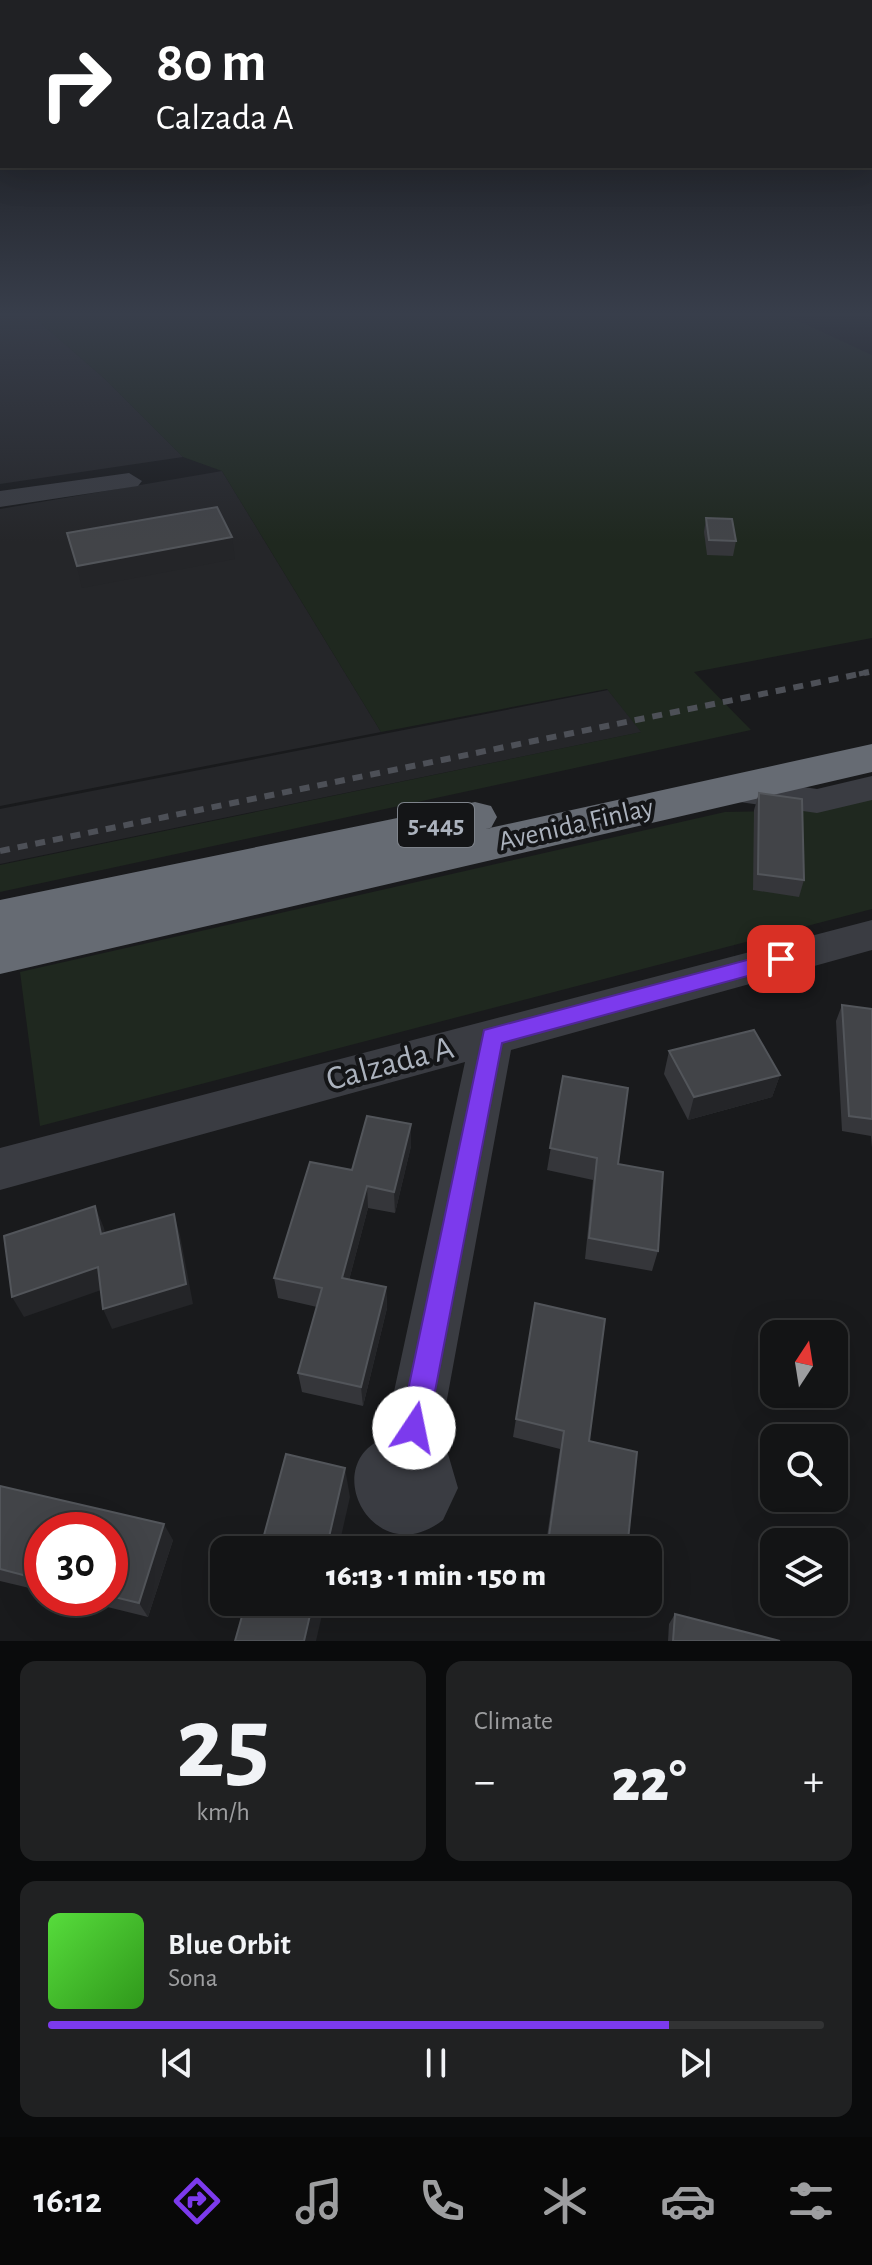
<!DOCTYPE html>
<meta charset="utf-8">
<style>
:root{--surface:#131415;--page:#202122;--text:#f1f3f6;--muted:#9d9ea0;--line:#323334;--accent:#7c3aed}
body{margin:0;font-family:"Alegreya Sans",sans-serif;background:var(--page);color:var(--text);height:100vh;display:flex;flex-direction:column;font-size:30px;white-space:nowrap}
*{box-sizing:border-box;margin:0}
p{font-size:26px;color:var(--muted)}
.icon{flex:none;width:44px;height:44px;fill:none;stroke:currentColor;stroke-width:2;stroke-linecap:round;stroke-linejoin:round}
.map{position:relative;height:1641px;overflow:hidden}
.details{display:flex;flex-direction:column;gap:20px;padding:20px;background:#0a0b0c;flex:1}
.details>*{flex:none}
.hud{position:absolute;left:0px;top:0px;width:872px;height:168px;box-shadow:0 8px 32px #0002,0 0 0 2px var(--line);background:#202124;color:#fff;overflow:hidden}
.needle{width:52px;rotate:12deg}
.fabs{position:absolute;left:760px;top:1320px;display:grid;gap:16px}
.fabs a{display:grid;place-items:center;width:88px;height:88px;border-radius:16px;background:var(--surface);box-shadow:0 8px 32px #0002,0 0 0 2px var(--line);font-size:40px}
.speed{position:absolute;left:24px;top:1512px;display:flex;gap:16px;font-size:40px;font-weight:700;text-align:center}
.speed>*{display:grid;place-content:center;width:104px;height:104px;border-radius:50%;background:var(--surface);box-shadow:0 8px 32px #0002,0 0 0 2px var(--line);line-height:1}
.speed .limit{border:12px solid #d22;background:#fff;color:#111}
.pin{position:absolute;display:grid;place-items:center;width:68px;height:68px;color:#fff;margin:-34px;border-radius:16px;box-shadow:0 4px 12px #0006}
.me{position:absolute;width:88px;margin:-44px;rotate:11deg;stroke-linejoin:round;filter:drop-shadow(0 0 6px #0008)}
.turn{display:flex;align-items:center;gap:28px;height:168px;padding:0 24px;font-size:36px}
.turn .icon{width:104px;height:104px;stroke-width:2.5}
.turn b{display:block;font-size:56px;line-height:68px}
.big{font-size:60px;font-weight:800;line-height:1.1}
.details .card{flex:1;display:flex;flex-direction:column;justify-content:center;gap:12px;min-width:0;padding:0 28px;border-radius:16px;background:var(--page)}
.details .dial{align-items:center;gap:0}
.dial b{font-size:104px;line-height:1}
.song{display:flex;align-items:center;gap:24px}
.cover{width:96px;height:96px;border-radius:12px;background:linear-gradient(135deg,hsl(110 70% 55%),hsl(110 70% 35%))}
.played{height:8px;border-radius:4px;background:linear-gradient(90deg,var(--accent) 80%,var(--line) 80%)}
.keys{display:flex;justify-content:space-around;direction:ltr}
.heat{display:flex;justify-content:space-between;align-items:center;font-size:44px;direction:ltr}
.details .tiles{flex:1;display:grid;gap:20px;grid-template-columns:1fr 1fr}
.card:last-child{grid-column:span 2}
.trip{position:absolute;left:210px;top:1536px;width:452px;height:80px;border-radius:16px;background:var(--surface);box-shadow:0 8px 32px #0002,0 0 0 2px var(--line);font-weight:800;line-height:80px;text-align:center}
.tabs{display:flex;height:128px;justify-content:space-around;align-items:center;background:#080808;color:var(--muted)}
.tabs .icon{width:56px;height:56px}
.tabs .on{color:var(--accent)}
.tabs b{font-size:36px;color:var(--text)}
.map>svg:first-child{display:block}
.built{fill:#252629}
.green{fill:#1f281f}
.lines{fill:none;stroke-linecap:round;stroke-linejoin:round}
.minor{fill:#3a3c42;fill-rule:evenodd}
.highway{fill:#666b73;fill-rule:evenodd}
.rail-far1{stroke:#4d5057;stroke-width:5;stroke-dasharray:8 6;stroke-linecap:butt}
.rail{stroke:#4d5057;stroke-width:6;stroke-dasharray:10 8;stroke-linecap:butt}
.wall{fill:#35363a}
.shaded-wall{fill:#242528}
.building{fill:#424448;stroke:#52555a;stroke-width:2}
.route{fill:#7c3aed;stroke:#51269a;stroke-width:2}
.labels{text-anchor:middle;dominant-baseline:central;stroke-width:8;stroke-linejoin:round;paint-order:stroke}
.shield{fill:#141517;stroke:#7e838b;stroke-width:2}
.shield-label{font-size:26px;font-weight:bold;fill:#abb2bd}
.street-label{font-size:28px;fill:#abb2bd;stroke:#141517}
.near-street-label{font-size:34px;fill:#abb2bd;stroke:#141517}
</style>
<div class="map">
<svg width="872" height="1641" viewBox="0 0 872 1641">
<rect width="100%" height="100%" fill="#191a1c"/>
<g class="built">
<polygon points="0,312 28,312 105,379 183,457 0,484"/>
<polygon points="222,471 381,732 0,806 0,509"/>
<polygon points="608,690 642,732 0,864 0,809"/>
</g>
<g class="green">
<polygon points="28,312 779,312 872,355 872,638 694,672 751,730 0,892 0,865 641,732 607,689 381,732 222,471 183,457 105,379"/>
<polygon points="872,799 872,909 40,1126 20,972 725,812 818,810"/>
</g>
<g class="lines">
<g class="minor">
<polygon points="129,473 142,481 138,486 0,507 0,491"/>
<polygon points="872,776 872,800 817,813 733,801 721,797 716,789 721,781 733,777 817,789"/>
<path d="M872,920V950L511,1050L439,1443L448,1454L458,1488L443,1520C375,1573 317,1466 384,1438L465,1062L0,1190V1148Z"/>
</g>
<polygon class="highway" points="872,744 872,772 0,974 0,900 475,802 491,806 497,817 491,828 485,829"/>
<polyline class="rail-far1" points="859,674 872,671"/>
<polyline class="rail" points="0,851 869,672"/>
</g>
<g class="wall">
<polygon points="861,312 872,312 872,316"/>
<polygon points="706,518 736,541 733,556 707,555 704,532"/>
<polygon points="759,793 804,880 799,897 753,890 754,810"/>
<polygon points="842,1005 872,1009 872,1148 871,1136 842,1131 836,1021"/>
<polygon points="669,1051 780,1075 772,1097 688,1120 664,1074"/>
<polygon points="563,1076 618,1164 658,1251 652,1271 585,1259 593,1180 547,1170"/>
<polygon points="411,1124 411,1146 395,1213 368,1208 349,1280 386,1287 387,1308 363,1406 302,1392 298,1373 317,1307 278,1298 274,1278"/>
<polygon points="535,1303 589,1441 627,1550 545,1550 560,1449 513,1437"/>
<polygon points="0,1486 173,1540 148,1617 71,1598 110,1598 110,1530 42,1530 42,1591 0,1581"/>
<polygon points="675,1614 780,1641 668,1641 669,1624"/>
</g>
<g class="shaded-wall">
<polygon points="232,537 235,559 82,588 77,566"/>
<polygon points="780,1075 772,1097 688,1120 694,1097"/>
<polygon points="411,1124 411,1146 395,1213 394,1192"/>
<polygon points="367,1186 368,1208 344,1299 342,1278"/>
<polygon points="95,1206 104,1228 110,1255 101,1234"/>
<polygon points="174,1214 180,1235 193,1304 112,1329 103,1309"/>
<polygon points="98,1267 107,1288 24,1317 12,1297"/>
<polygon points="386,1287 387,1308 363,1406 361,1387"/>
<polygon points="345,1468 350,1497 338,1550 326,1550"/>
<polygon points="164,1524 173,1540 148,1617 139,1603"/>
<polygon points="313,1602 325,1602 316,1641 304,1641"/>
</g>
<g class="building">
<polygon points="217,507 232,537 77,566 67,533"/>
<polygon points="706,518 732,519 736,541 709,540"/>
<polygon points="759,793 802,799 804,880 758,874"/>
<polygon points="842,1005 872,1009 872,1119 849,1116"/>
<polygon points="754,1030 780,1075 694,1097 669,1051"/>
<polygon points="563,1076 628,1088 618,1164 663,1172 658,1251 589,1238 597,1158 550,1148"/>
<polygon points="367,1116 411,1124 394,1192 367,1186 342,1278 386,1287 361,1387 298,1373 322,1288 274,1278 310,1162 352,1170"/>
<polygon points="95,1206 101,1234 174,1214 186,1284 103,1309 98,1267 12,1297 4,1236"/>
<polygon points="535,1303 605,1319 589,1441 637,1452 627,1550 547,1550 564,1431 516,1419"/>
<polygon points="286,1454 345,1468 326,1550 260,1550"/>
<polygon points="0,1486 164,1524 139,1603 110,1596 110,1530 42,1530 42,1580 0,1569"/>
<polygon points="246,1602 313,1602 304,1641 235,1641"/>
<polygon points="675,1614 780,1641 673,1641"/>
</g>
<linearGradient id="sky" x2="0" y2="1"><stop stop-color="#0e0e0f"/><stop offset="0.58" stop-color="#383e4b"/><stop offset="1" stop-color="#383e4b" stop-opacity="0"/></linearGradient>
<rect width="872" height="542" fill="url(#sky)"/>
<polygon class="route" points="781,951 791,959 788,965 502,1043 428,1428 424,1438 414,1442 404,1438 400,1428 484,1030"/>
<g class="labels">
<rect class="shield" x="398" y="803" width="76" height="44" rx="6"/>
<g class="shield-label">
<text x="436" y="825">5-445</text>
</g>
<g class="street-label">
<text transform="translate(576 825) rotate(-13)">Avenida Finlay</text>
</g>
<g class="near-street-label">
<text transform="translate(390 1064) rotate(-15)">Calzada A</text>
</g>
</g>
</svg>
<div class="fabs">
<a><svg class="needle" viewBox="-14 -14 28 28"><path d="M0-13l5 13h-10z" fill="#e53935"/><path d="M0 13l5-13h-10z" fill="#9d9ea0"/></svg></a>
<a><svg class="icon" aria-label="search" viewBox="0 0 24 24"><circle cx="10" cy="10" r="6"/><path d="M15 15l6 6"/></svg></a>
<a><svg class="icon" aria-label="layers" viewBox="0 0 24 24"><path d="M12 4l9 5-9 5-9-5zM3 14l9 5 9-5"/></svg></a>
</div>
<div class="speed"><div class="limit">30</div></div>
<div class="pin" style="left:781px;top:959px;background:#d93025"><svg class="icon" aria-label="arrive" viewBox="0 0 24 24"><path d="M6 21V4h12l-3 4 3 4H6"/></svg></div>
<svg class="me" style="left:414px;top:1428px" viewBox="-20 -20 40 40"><circle r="19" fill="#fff"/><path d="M0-13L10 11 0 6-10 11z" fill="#7c3aed"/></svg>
<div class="trip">16:13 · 1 min · 150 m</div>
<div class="hud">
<div class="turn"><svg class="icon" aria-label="right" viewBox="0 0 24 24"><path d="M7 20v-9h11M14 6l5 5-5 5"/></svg><div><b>80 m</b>Calzada A</div></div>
</div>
</div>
<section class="details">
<div class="tiles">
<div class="card dial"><b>25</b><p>km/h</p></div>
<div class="card"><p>Climate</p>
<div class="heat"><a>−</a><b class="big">22°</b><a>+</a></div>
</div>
<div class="card">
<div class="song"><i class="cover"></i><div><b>Blue Orbit</b><p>Sona</p></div></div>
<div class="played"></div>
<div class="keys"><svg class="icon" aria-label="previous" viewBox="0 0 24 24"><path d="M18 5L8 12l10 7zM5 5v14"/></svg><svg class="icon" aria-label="pause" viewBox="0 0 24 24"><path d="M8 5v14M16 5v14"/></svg><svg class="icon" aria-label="next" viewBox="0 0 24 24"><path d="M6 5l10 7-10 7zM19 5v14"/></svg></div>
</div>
</div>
</section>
<nav class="tabs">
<b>16:12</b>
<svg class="icon on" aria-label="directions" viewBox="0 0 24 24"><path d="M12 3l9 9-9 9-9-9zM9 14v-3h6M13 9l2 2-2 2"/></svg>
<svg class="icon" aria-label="music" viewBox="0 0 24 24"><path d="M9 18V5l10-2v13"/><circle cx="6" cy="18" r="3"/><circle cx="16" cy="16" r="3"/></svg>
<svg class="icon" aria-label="phone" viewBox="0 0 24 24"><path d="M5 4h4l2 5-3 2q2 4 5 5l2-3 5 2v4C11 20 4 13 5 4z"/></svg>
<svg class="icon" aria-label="climate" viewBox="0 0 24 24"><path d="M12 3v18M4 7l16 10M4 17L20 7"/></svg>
<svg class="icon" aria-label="car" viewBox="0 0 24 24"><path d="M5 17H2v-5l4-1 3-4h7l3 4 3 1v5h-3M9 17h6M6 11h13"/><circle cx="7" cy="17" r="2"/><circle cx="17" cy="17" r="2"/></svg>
<svg class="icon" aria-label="filters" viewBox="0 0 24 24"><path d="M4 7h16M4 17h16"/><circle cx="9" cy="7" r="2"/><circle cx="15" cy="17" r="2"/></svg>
</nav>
